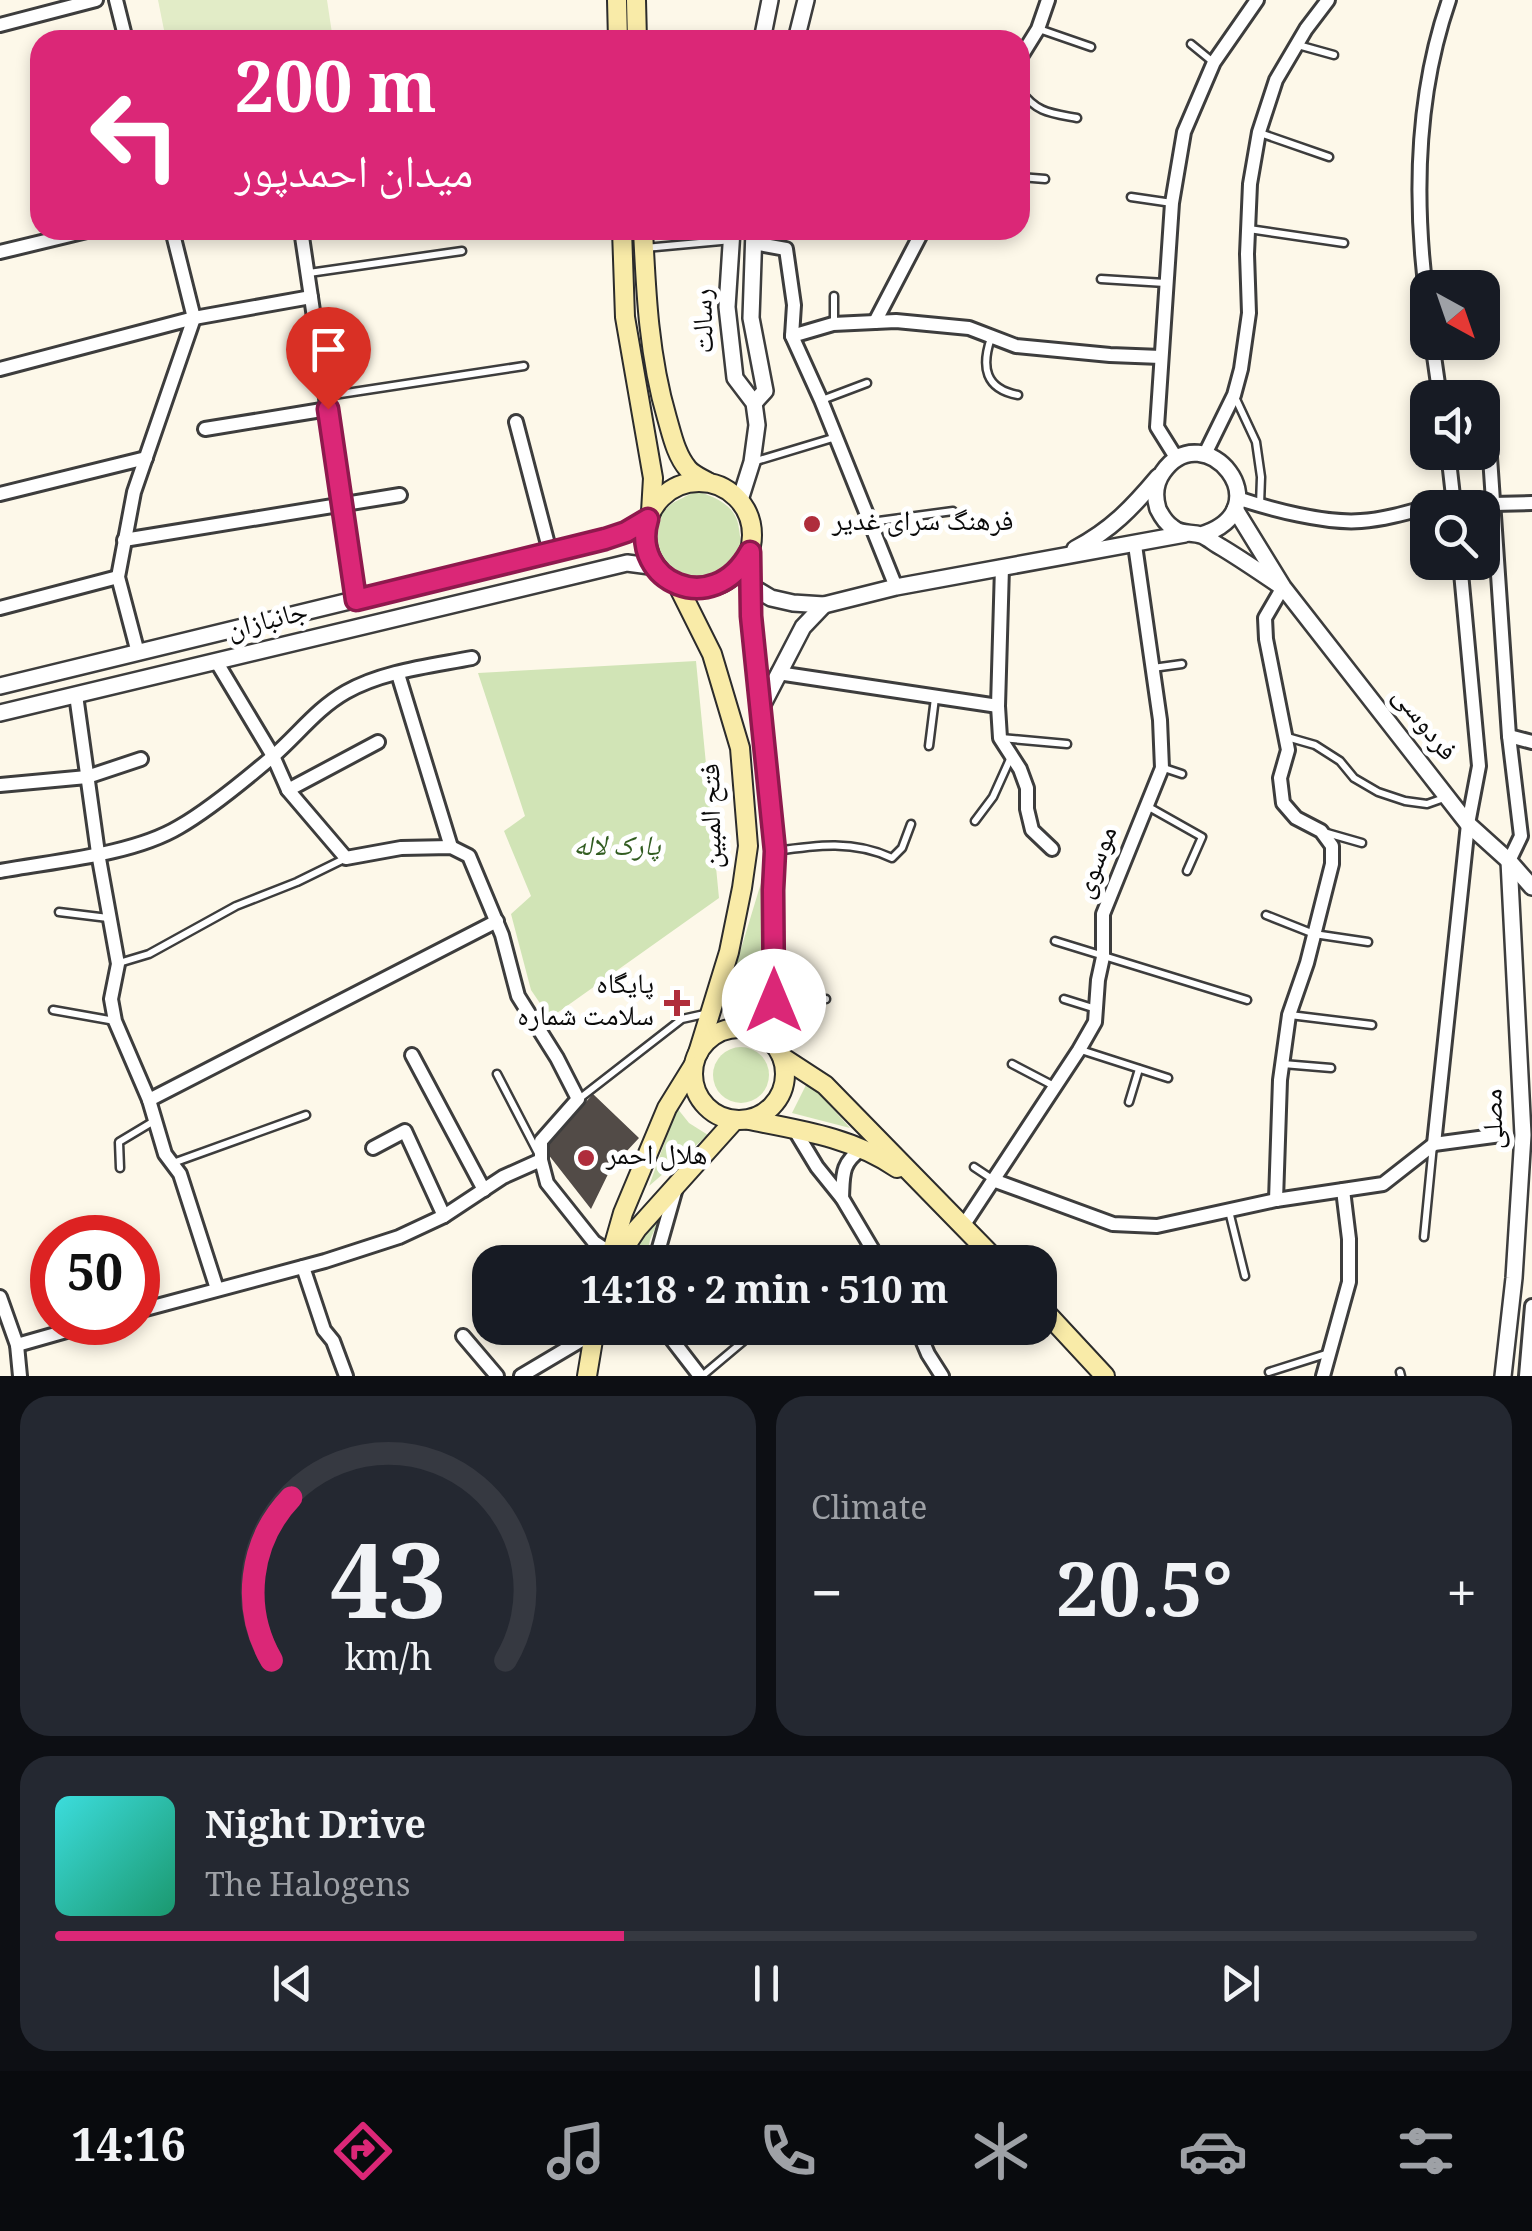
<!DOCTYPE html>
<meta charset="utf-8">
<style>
:root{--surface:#171b24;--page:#242831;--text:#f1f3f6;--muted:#9ea1a6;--line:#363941;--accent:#db2777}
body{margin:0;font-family:Georgia,"Noto Naskh Arabic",serif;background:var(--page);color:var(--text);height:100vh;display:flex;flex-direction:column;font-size:38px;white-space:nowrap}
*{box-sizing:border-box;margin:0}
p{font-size:32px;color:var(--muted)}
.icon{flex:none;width:55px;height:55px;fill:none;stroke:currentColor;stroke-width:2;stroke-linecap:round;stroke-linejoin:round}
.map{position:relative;height:1376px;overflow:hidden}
.panel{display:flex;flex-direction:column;gap:20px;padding:20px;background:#0d0f14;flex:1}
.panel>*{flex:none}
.top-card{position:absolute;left:30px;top:30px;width:1000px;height:210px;border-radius:30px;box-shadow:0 5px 15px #0003;background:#db2777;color:#fff;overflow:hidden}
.needle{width:65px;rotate:140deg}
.tools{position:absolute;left:1410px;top:270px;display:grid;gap:20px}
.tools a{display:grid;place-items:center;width:90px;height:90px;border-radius:20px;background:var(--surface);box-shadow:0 5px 15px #0003;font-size:50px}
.speed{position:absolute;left:30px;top:1215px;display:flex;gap:20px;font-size:50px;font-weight:700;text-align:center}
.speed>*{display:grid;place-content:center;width:130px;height:130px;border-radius:50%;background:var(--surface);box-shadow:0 5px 15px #0003;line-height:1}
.speed .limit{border:15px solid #d22;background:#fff;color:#111}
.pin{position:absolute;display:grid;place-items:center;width:85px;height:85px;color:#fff;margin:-102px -42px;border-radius:50% 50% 50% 0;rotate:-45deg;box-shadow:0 0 10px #0007}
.pin .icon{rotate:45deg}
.me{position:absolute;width:110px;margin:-55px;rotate:0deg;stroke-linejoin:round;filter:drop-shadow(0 0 8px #0008)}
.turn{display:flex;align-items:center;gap:35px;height:210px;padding:0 40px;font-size:45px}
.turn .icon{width:130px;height:130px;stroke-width:2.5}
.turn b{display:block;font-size:70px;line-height:85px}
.big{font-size:75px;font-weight:800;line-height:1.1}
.panel .widget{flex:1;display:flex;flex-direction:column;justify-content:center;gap:15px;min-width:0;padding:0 35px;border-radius:30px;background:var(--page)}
.panel .dial{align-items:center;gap:0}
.dial svg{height:260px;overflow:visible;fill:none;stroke:var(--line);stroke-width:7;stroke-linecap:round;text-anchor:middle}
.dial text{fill:var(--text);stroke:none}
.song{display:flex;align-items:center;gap:30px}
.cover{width:120px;height:120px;border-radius:15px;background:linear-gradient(135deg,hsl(180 70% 55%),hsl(160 70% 35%))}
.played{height:10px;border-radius:5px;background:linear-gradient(90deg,var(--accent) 40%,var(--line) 40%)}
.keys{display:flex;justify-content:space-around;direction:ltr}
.heat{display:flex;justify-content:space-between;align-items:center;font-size:55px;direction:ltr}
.panel .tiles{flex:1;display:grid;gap:20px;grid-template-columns:1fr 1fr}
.widget:last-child{grid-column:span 2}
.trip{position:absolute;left:472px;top:1245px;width:585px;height:100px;border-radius:30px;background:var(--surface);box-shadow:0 5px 15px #0003;font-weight:800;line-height:100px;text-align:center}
.tab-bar{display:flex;height:160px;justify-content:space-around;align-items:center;background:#090b0e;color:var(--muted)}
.tab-bar .icon{width:70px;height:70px}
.tab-bar .on{color:var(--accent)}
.tab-bar b{font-size:45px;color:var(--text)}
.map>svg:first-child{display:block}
.green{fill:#d1e4b6}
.pitch{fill:#e2ecc7}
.building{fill:#524b47}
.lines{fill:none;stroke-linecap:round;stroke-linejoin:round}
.service-casing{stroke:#3d3d3d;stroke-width:11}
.minor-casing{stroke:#3d3d3d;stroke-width:18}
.tertiary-casing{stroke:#3d3d3d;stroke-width:20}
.secondary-casing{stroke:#2c2c2c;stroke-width:22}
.service{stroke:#fff;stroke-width:6}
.minor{stroke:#fff;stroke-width:12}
.tertiary{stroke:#fff;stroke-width:15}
.secondary{stroke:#f9eba8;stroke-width:18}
.route-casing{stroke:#8e194d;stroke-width:25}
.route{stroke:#db2777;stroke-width:18}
.poi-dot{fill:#af2d3c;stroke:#fff;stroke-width:4}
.labels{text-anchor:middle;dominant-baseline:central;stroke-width:10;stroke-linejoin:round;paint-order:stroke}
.street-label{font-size:28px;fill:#0a0a0a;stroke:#fff}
.poi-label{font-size:28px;fill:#0a0a0a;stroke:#fff;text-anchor:start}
.park-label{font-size:28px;font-style:italic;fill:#315c20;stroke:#fff}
</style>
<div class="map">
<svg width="1532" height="1376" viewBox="0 0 1532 1376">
<rect width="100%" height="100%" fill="#fdf8e9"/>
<g class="green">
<path d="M696,491C716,497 737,506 739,529C740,536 742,546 739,552C733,570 706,581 687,577C682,576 678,573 673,570C647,556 648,525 669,506C676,500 688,496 696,491Z"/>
<polygon points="696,661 719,898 550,1018 531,990 511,914 531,896 504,831 525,816 478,673"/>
<polygon points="761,883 762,1012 742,1004 723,1008"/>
<circle cx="741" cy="1075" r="28"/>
<polygon points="808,1081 850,1128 792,1113"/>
<polygon points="677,1108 689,1123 708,1135 649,1186"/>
<polygon points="660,1217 650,1240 645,1262 629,1262 638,1244"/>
</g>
<polygon class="pitch" points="158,0 327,0 333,40 166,40"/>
<polygon class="building" points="593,1094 639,1138 611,1168 591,1209 544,1149"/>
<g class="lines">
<defs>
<g id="service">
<polyline points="1039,29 1091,47"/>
<polyline points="800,32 812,40"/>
<polyline points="1191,44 1213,62"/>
<polyline points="1298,45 1334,55"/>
<path d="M1020,90C1037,113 1050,113 1077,118"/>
<polyline points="1260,133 1329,157"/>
<polyline points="1020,177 1045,179"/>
<polyline points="1131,197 1172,203"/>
<polyline points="1249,229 1344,243"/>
<polyline points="645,248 732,240"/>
<polyline points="309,273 462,251"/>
<polyline points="1101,279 1165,283"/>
<polyline points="834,322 834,296"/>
<path d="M991,338C981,367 985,389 1018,395"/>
<polyline points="327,396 524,366"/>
<polyline points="1235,397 1256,442 1261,477 1260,505"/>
<polyline points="822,400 867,383"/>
<polyline points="753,462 836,437"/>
<polyline points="871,522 953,511"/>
<polyline points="1153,668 1182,664"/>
<polyline points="1287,737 1315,745 1340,761 1354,778 1378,792 1405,801 1427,804 1444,798"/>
<polyline points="1001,738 1067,744"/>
<polyline points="929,746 935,698"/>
<polyline points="1164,768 1182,774"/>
<polyline points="1147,806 1202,837 1187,871"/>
<polyline points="975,821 993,797 1011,757"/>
<polyline points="1327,833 1362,843"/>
<path d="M776,851C817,845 854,840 892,858L902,848L911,824"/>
<polyline points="59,912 108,918"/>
<polyline points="1266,915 1314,934 1368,942"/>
<polyline points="1055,941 1247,1000"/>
<polyline points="119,963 149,954 236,906 297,882 346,858"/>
<polyline points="1064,999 1096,1009"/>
<polyline points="775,1001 826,999"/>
<polyline points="53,1010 115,1021"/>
<polyline points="1290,1015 1372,1025"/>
<polyline points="1081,1050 1168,1078"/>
<polyline points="1012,1064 1054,1086"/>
<polyline points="1283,1064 1331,1068"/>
<polyline points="497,1074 538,1153"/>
<polyline points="579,1099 682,1019 709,1013"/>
<polyline points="1129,1102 1139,1069"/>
<polyline points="173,1163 306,1115"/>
<polyline points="974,1167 992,1179"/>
<polyline points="120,1168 119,1142 154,1121"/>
<polyline points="1229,1211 1245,1276"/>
<polyline points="1424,1237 1433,1145"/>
<polyline points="840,1262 870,1246"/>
<polyline points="672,1337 682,1328"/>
<polyline points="1269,1372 1329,1353"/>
<polyline points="1400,1372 1401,1376"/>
<polyline points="702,1376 759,1328"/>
</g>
<g id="minor">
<polyline points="116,0 126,40"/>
<polyline points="0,25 96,0"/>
<polyline points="1020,58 1038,29 1048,0"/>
<polyline points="301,230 356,600"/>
<polyline points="753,243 786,249 794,305 792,336 821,400 896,587"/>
<polyline points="0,252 91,230"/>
<path d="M1428,308C1414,207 1415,98 1449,0"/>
<polyline points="875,322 923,230"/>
<polyline points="792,336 833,324 896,321 969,328 1016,346 1110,355 1161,357"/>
<polyline points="1432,342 1440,398"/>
<polyline points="0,369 194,318 311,297"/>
<polyline points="516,422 550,552"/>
<polyline points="205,429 328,409"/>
<polyline points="1448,452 1454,505"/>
<polyline points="1205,454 1234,395 1241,369 1249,313 1247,254 1250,184 1259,132 1276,80 1306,29 1328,0"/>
<polyline points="1490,457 1509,736 1521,836 1509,861"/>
<polyline points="1177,459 1157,427 1172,203 1184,132 1214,62 1257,0"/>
<polyline points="0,494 146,458"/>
<path d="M1237,498C1270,509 1326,524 1361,521C1392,519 1424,507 1454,500"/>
<polyline points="1493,504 1532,503"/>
<polyline points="124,540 400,495"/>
<polyline points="1002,567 998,706 1000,738 1020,769 1027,788 1027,809 1032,830 1052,849"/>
<polyline points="0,608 118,577"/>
<polyline points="138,653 118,577 134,492 194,318 172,230"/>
<polyline points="216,661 273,756 288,790 346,858 401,848 451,847 469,856 502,935 518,996 557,1058 578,1099 541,1141 541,1160 547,1183 594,1242 612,1254"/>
<polyline points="778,673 998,706"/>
<polyline points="398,674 451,847"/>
<polyline points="76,695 98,853 118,964 111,999 115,1021 149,1100 165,1154 180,1174 217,1289"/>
<polyline points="1509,736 1532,742"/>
<polyline points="0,785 87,777 141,759"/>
<polyline points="288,790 378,742"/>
<path d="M0,871C54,861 132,855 179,827C209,810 245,780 271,758C297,736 316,709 346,692C383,671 431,666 472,658"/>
<polyline points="412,1055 484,1190"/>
<polyline points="149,1100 497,921"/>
<path d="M794,1129L817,1167L842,1198C843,1175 841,1163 862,1149"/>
<polyline points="1434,1144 1468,824 1479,766 1460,562"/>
<polyline points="373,1148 405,1131 444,1216"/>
<polyline points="993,1180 1113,1224 1157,1226 1276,1200 1383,1184 1434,1144 1501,1135"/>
<polyline points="842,1198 880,1262"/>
<polyline points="1276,1200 1280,1080 1289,1015 1307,963 1332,864 1332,846 1321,831 1296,818 1283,803 1280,778 1288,750 1266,639 1265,618 1283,587"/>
<polyline points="963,1226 1079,1050 1095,1022 1098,980 1103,957 1103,914 1162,768 1160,720 1135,545"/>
<polyline points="655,1262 676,1188"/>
<polyline points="303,1267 324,1330 333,1341 346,1376"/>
<polyline points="0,1297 17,1345 20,1376"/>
<polyline points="138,1311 325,1261 399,1237 444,1216 503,1177 541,1160"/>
<polyline points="663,1328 700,1376"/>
<polyline points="917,1328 928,1354 942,1376"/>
<polyline points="463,1336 497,1376"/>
<polyline points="17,1345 98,1322"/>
<polyline points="521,1376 595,1332"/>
<polyline points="1323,1376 1349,1282 1349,1239 1343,1190"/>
<polyline points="1526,1376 1532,1306"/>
</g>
<g id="tertiary">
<polyline points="762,40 770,0"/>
<polyline points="796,40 806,0"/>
<polyline points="732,230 727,307 735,378 754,403 757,425 752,462 740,500"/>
<polyline points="754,230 751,318 765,391 754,403"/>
<polyline points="1235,509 1283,587 1468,824 1509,861 1532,887"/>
<path d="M1201,535C1285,509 1204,413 1163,472C1155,483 1154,496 1158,509C1161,515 1166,523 1172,527C1181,535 1190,532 1201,535C1207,537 1215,544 1221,547C1241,559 1260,572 1279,585"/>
<path d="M1075,549C1111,530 1132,508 1158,477"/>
<polyline points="749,585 771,598 793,603 824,605 896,587 1185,534"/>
<polyline points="0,686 605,539 626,532 649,519"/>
<polyline points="761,708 803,627 824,605"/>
<polyline points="0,713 627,563 650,566 663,575"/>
<polyline points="1503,1376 1514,1278 1523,1135 1509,861"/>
</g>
<g id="secondary">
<polyline points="617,0 618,40"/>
<polyline points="636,0 637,40"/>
<polyline points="622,230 625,317 653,478 651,512"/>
<path d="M643,230C646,294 649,357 667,418C672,435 676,455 688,469C693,475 701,478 708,482"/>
<circle cx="699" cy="535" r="53"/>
<path d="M750,552L751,616L775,851C771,914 775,978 771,1041"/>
<polyline points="677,584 712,654 740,748 748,846 742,888 729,952 698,1053"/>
<circle cx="739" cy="1074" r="46"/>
<polyline points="782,1057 825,1085 998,1262"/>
<path d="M749,1120C800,1130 854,1138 897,1168"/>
<polyline points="609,1262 623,1213 667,1108 693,1066"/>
<polyline points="615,1262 637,1229 734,1121"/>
<polyline points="1040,1306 1105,1376"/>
<polyline points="587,1376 595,1328"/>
</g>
</defs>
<use href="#service" class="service-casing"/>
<use href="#minor" class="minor-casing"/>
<use href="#tertiary" class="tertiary-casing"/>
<use href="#secondary" class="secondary-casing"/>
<use href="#service" class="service"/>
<use href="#minor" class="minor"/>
<use href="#tertiary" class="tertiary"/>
<use href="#secondary" class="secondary"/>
</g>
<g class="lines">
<defs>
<path id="route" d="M328,409L356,600L605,539L626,532L648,519C629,581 713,620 750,552L751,616L775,851L773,890L774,1001"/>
</defs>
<use href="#route" class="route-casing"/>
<use href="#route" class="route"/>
</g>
<g class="poi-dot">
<circle cx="812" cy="524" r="10"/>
<path d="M672 988h10v10h10v10h-10v10h-10v-10h-10v-10h10z"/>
<circle cx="586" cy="1158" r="10"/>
</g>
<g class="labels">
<g class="street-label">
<text transform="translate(706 321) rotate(-92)">رسالت</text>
<text transform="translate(268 623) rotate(-14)">جانبازان</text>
<text transform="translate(1423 725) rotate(52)">فردوسی</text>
<text transform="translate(714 816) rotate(-91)">فتح المبین</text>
<text transform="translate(1098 863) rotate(-69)">موسوی</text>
<text transform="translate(1496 1119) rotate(-91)">مصلی</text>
</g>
<g class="poi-label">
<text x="832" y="524">فرهنگ سرای غدیر</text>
<text x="654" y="987" text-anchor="end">پایگاه<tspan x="654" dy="32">سلامت شماره</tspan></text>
<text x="606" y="1158">هلال احمر</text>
</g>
<g class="park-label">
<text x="617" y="849">پارک لاله</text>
</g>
</g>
</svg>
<div class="tools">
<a><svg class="needle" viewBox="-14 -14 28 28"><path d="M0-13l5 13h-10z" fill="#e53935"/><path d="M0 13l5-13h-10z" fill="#9ea1a6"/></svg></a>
<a><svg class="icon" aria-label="sound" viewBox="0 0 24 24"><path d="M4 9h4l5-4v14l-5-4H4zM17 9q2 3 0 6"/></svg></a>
<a><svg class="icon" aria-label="search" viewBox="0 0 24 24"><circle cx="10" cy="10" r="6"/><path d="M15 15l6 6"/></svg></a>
</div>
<div class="speed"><div class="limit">50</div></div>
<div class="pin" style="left:328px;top:409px;background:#d93025"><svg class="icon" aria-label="arrive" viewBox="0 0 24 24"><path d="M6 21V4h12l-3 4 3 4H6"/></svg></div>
<svg class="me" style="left:774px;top:1001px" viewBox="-20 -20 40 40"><circle r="19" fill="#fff"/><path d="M0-13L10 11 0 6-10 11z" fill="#db2777"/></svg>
<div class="trip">14:18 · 2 min · 510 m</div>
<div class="top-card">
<div class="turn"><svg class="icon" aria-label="left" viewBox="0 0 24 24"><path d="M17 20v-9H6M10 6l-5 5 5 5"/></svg><div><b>200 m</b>میدان احمدپور</div></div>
</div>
</div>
<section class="panel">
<div class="tiles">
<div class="widget dial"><svg viewBox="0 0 100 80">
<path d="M14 69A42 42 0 1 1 86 69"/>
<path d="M14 69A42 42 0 0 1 20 19" stroke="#db2777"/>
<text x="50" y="56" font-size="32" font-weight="700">43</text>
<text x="50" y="72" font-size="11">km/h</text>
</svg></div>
<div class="widget"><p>Climate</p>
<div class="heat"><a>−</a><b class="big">20.5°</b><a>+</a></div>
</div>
<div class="widget">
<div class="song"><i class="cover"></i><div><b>Night Drive</b><p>The Halogens</p></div></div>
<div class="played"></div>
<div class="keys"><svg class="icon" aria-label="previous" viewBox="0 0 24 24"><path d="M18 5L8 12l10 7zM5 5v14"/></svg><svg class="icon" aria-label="pause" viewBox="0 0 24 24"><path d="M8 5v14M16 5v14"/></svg><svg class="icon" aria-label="next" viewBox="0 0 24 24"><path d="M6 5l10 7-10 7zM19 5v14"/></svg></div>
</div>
</div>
</section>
<nav class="tab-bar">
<b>14:16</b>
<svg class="icon on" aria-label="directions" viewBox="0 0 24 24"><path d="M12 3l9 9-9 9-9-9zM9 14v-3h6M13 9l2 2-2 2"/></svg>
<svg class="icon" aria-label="music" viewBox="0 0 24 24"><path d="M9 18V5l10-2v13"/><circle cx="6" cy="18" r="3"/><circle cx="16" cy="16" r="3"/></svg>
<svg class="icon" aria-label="phone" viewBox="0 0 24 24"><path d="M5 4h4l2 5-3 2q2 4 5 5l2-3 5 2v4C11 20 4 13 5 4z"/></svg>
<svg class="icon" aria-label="climate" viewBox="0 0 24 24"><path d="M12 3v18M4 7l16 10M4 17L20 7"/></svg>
<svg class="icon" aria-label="car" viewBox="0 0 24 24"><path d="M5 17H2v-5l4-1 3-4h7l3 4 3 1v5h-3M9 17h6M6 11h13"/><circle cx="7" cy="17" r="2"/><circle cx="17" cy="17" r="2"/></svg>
<svg class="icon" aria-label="filters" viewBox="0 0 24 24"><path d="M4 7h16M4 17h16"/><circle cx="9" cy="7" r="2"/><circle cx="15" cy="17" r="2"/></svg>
</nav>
